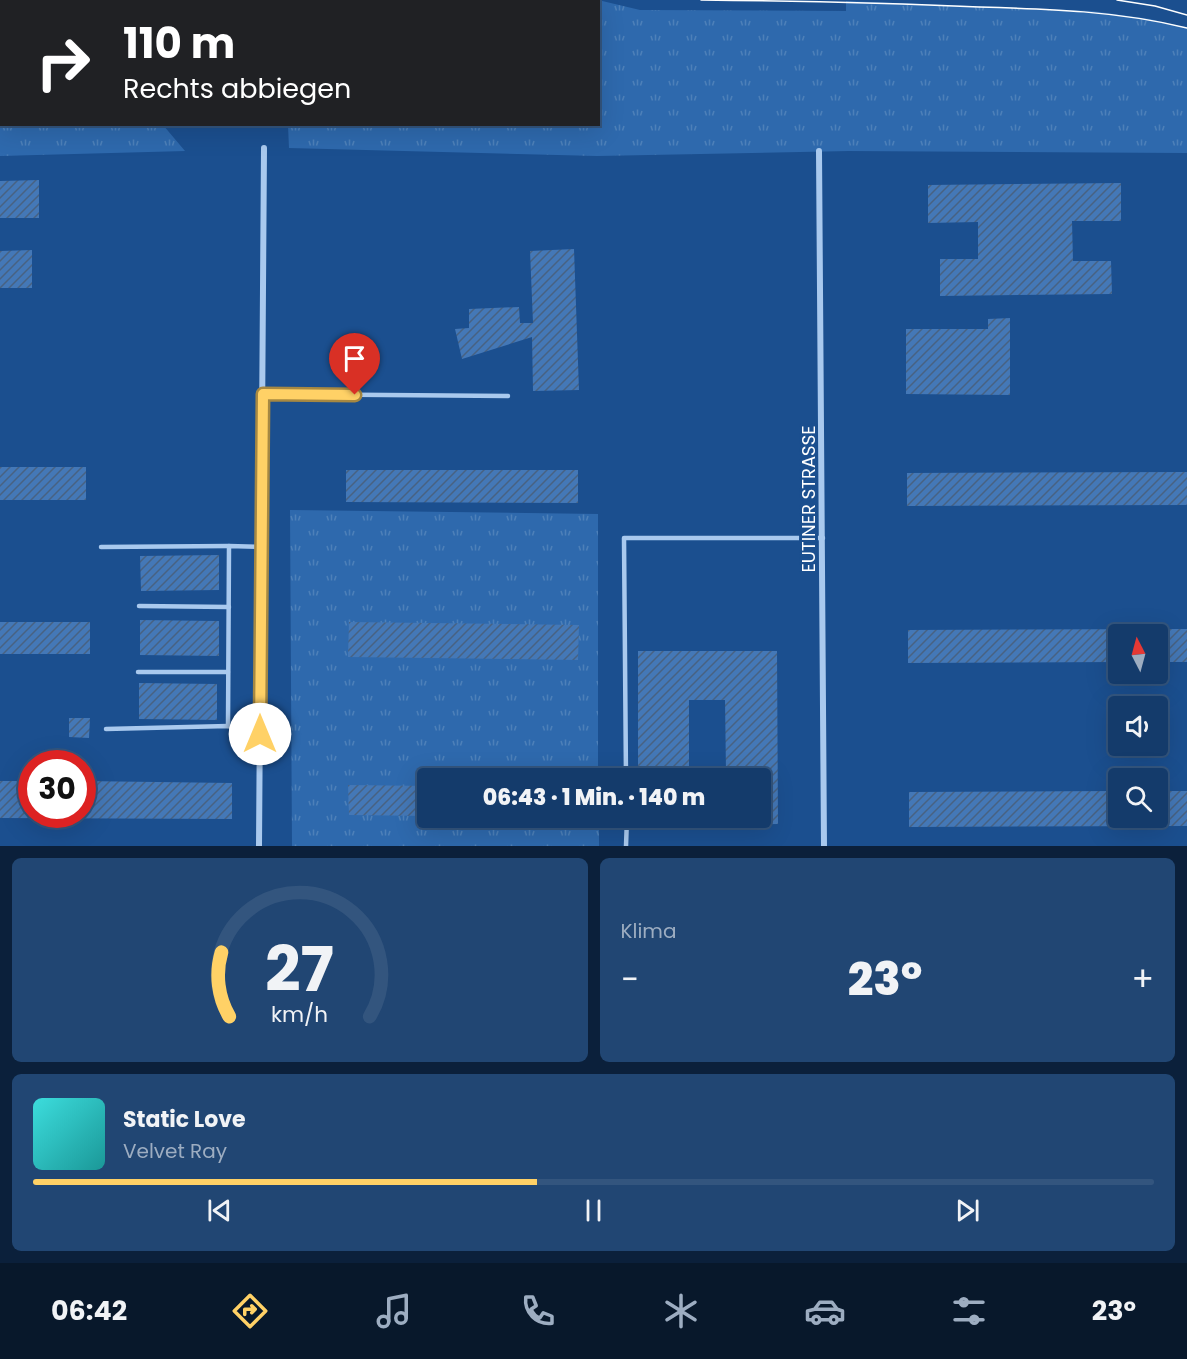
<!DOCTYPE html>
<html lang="de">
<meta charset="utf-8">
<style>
:root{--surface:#143b6b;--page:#214673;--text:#f1f3f6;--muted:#9dadc1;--line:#33557e;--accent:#ffd166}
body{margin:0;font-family:Poppins,sans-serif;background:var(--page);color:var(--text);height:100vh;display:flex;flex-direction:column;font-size:22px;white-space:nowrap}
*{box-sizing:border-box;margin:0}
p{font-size:20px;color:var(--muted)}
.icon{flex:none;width:33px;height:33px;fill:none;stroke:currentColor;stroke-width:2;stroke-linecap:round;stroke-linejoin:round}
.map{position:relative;height:846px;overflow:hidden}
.side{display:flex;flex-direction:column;gap:12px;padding:12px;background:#0b203b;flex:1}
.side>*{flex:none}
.hud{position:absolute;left:0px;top:0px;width:600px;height:126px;box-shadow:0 6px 24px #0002,0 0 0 2px var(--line);background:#202124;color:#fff;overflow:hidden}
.needle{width:39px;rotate:354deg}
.tools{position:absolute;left:1108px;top:624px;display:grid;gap:12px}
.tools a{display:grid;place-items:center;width:60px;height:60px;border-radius:6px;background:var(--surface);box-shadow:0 6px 24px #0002,0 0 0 2px var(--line);font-size:30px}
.speed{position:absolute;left:18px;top:750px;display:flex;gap:12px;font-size:30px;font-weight:700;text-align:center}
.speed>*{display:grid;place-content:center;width:78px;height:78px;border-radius:50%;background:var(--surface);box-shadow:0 6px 24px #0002,0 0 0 2px var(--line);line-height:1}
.speed .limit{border:9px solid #d22;background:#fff;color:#111}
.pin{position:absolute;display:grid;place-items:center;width:51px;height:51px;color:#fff;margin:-62px -26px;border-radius:50% 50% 50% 0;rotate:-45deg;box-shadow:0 0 6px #0007}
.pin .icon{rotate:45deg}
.me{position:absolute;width:66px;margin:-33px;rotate:0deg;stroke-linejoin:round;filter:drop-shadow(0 0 4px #0008)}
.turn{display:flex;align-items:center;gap:21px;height:126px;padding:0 24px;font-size:27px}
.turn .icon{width:78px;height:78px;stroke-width:2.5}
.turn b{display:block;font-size:42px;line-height:51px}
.big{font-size:45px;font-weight:800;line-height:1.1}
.side .widget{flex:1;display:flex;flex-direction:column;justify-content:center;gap:9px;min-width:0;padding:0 21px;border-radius:9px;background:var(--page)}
.side .dial{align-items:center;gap:0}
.dial svg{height:156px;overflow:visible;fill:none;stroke:var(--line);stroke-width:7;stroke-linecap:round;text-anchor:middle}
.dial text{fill:var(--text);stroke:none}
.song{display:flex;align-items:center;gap:18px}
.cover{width:72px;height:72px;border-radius:9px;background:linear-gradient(135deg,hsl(180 70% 55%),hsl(180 70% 35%))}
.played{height:6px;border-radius:3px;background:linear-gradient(90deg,var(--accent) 45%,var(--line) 45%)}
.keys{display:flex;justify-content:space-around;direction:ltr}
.heat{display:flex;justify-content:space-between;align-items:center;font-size:33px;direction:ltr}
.side .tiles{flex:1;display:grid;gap:12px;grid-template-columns:1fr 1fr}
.widget:last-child{grid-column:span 2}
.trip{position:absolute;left:417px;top:768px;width:354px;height:60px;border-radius:6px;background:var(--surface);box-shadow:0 6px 24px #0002,0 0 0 2px var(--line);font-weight:800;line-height:60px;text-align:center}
.tab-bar{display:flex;height:96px;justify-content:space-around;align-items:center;background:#08182b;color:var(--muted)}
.tab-bar .icon{width:42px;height:42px}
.tab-bar .active{color:var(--accent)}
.tab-bar b{font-size:27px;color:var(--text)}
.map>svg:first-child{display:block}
.grass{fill:url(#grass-tufts)}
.building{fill:url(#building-hatch);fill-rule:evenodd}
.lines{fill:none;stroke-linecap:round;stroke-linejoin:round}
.lane{stroke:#a9c9ee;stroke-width:4.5}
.street{stroke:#a9c9ee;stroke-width:6}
.tram{stroke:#fff;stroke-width:1.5}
.route-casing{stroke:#a68842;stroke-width:15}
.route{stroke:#ffd166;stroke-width:10}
.labels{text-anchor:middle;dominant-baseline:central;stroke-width:6;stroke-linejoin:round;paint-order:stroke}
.street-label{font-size:18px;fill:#fff;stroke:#1b4f8f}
</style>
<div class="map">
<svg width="1187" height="846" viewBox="0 0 1187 846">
<defs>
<pattern id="grass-tufts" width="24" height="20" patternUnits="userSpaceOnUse" patternTransform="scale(1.5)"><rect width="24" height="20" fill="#2e69ad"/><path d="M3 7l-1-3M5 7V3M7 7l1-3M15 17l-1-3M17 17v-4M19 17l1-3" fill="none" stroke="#4d80b9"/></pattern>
<pattern id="building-hatch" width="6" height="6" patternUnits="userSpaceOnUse" patternTransform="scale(1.5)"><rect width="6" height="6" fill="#4478b7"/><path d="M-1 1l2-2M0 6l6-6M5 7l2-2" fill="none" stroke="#486282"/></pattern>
</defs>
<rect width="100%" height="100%" fill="#1b4f8f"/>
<g class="grass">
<polygon points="212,0 598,0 640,10 846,11 846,1 1092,11 1150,19 1187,28 1187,153 849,151 597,156 289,148 288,125 598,124 598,2"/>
<polygon points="0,30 2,124 163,125 185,151 0,156"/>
<polygon points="290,510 598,514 598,778 428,778 428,818 599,818 599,846 292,846"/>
</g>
<g class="building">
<polygon points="39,180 39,218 0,218 0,181"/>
<polygon points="1121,183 1121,221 1072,221 1073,261 1111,261 1112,294 940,296 940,259 978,259 978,222 928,223 928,185"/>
<polygon points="574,249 579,390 533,391 532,337 462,359 455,329 469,328 469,309 519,307 520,323 533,323 530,251"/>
<polygon points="32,250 32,288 0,288 0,251"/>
<polygon points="1010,318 1010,395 906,394 906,329 988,329 988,319"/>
<rect x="0" y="467" width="86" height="33"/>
<polygon points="346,470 578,470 578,503 346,502"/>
<polygon points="1187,472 1187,505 907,506 907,473"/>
<polygon points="219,555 219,590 141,591 140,556"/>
<polygon points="140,620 219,621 219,656 140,655"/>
<rect x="0" y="622" width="90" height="32"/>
<polygon points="349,622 579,625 578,660 348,657"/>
<polygon points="1187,629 1187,662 1158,662 1158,634 1119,634 1119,662 908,663 908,630"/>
<path d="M638,651H777L778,824L638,826V818H760V778H638ZM689,700H725L726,773H689Z"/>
<polygon points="139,683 217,684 217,720 139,719"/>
<polygon points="69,718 90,718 89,738 69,737"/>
<polygon points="0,781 32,781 32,814 82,814 82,781 232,783 232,819 0,818"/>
<polygon points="348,785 428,786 428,816 349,815"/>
<polygon points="1119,791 1119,818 1158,818 1158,791 1187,791 1187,826 909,827 909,792"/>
</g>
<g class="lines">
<g class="lane">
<polyline points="263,394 508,396"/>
<polyline points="101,547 229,546"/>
<polyline points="139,606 229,607"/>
<polyline points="138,672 228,672"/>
<polyline points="228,726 229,546 261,547"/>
<polyline points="106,729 228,726 260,734"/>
<polyline points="626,778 624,538 823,538"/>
<polyline points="626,846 627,818"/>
</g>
<g class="street">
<polyline points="819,151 824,846"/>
<polyline points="259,846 264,148"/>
</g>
<g class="tram">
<path d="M701,0C794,1 886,3 979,7C1050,9 1118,11 1187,28"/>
<polyline points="1117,0 1155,6 1187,15"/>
<polyline points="0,1 297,0"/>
</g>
</g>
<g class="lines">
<defs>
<polyline id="route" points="260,734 263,394 355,395"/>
</defs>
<use href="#route" class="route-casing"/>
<use href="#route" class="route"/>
</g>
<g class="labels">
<g class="street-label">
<text transform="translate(808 499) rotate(-90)">EUTINER STRASSE</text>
</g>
</g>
</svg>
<div class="tools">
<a><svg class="needle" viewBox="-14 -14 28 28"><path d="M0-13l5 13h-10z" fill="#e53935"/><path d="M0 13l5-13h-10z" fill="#9dadc1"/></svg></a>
<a><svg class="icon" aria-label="sound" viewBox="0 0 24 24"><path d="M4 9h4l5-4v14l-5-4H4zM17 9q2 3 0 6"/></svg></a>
<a><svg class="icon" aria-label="search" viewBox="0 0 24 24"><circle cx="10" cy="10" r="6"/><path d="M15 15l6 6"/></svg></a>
</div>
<div class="speed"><div class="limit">30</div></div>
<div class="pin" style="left:355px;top:395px;background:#d93025"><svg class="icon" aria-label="arrive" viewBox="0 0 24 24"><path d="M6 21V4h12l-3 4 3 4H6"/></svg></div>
<svg class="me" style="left:260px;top:734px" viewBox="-20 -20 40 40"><circle r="19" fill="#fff"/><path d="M0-13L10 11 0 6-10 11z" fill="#ffd166"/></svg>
<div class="trip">06:43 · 1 Min. · 140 m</div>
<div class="hud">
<div class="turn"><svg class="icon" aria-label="right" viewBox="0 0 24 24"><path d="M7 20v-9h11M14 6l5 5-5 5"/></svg><div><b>110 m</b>Rechts abbiegen</div></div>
</div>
</div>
<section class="side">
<div class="tiles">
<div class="widget dial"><svg viewBox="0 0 100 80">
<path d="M14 69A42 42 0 1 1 86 69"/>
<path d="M14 69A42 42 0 0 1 10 36" stroke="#ffd166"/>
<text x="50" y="56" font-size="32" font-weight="700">27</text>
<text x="50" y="72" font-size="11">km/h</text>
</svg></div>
<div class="widget"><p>Klima</p>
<div class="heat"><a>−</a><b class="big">23°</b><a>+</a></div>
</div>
<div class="widget">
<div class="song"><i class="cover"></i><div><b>Static Love</b><p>Velvet Ray</p></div></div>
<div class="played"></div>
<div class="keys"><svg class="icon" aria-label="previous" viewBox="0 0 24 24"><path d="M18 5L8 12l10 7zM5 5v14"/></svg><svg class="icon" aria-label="pause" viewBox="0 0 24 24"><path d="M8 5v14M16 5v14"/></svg><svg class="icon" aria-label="next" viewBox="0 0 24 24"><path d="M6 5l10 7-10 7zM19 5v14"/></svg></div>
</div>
</div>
</section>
<nav class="tab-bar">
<b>06:42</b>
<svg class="icon active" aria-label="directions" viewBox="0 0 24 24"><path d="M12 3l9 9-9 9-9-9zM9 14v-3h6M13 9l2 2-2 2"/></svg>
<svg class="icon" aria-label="music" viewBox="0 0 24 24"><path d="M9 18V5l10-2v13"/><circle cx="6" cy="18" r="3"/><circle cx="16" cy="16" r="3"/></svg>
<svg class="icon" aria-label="phone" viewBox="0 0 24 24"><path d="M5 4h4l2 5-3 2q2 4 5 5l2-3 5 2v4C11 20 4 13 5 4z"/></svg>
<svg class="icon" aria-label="climate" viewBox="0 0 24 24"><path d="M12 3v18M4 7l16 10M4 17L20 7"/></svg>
<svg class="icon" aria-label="car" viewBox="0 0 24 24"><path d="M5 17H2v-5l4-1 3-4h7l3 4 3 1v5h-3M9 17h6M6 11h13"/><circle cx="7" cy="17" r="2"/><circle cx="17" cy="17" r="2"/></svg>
<svg class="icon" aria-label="filters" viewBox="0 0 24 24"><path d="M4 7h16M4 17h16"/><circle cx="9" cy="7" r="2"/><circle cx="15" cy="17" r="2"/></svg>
<b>23°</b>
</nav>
